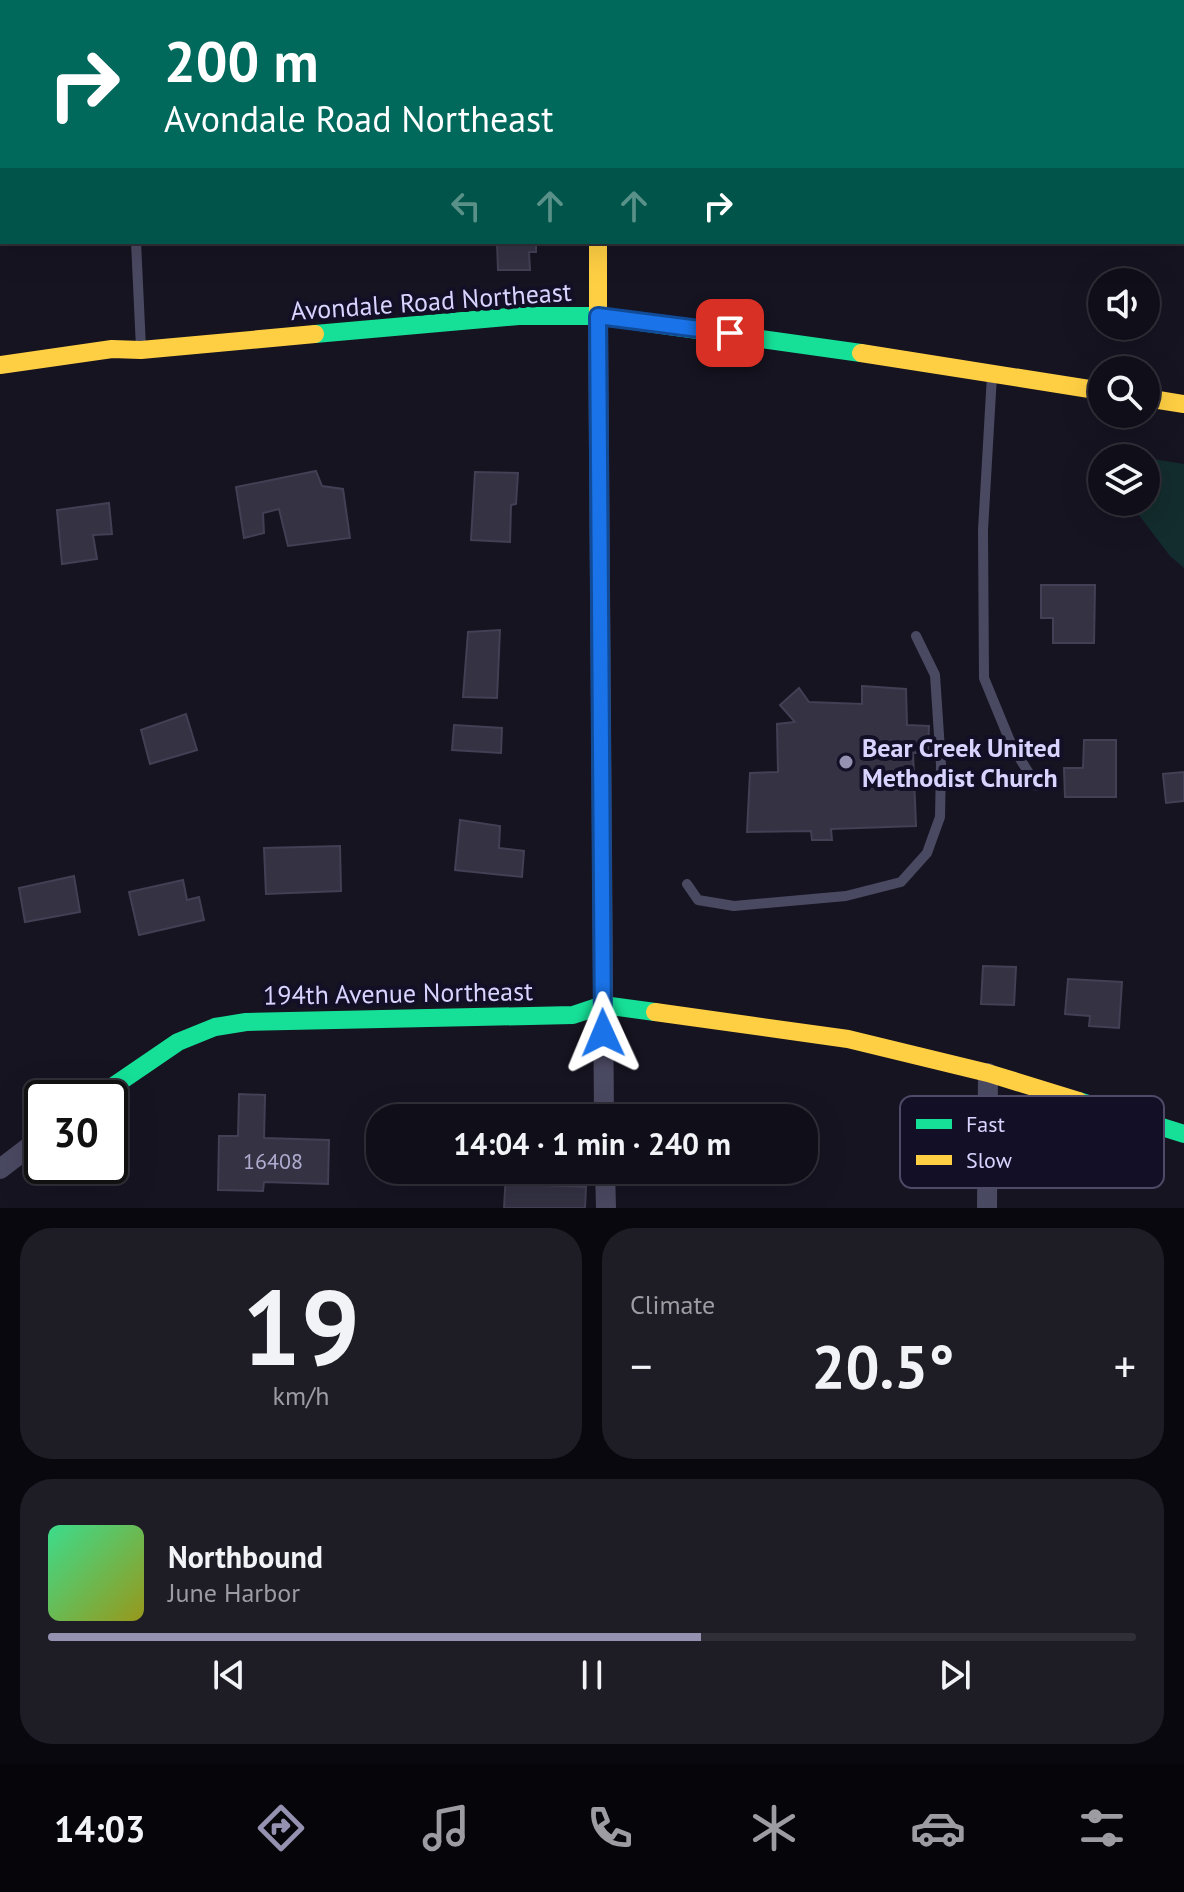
<!DOCTYPE html>
<meta charset="utf-8">
<style>
:root{--surface:#100f19;--page:#1e1d26;--text:#f1f3f6;--muted:#9c9ca2;--line:#302f38;--accent:#9591b1}
body{margin:0;font-family:"PT Sans",sans-serif;background:var(--page);color:var(--text);height:100vh;display:flex;flex-direction:column;font-size:30px;white-space:nowrap}
*{box-sizing:border-box;margin:0}
p{font-size:26px;color:var(--muted)}
.icon{flex:none;width:44px;height:44px;fill:none;stroke:currentColor;stroke-width:2;stroke-linecap:round;stroke-linejoin:round}
.map{position:relative;height:1208px;overflow:hidden}
.details{display:flex;flex-direction:column;gap:20px;padding:20px;background:#09080e;flex:1}
.details>*{flex:none}
.top-card{position:absolute;left:0px;top:0px;width:1184px;height:244px;box-shadow:0 8px 32px #0002,0 0 0 2px var(--line);background:#00695c;color:#fff;overflow:hidden}
.tools{position:absolute;left:1088px;top:268px;display:grid;gap:16px}
.tools a{display:grid;place-items:center;width:72px;height:72px;border-radius:50%;background:var(--surface);box-shadow:0 8px 32px #0002,0 0 0 2px var(--line);font-size:40px}
.speed{position:absolute;left:24px;top:1080px;display:flex;gap:16px;font-size:40px;font-weight:700;text-align:center}
.speed>*{display:grid;place-content:center;width:104px;height:104px;border-radius:50%;background:var(--surface);box-shadow:0 8px 32px #0002,0 0 0 2px var(--line);line-height:1}
.speed .limit{border:4px solid #111;border-radius:12px;background:#fff;color:#111}
.pin{position:absolute;display:grid;place-items:center;width:68px;height:68px;color:#fff;margin:-34px;border-radius:16px;box-shadow:0 4px 12px #0006}
.me{position:absolute;width:88px;margin:-44px;rotate:359deg;stroke-linejoin:round;filter:drop-shadow(0 0 6px #0008)}
.turn{display:flex;align-items:center;gap:28px;height:168px;padding:0 32px;font-size:36px}
.turn .icon{width:104px;height:104px;stroke-width:2.5}
.turn b{display:block;font-size:56px;line-height:68px}
.lanes{display:flex;align-items:center;height:76px;padding:0 32px;background:#0003;justify-content:center;gap:40px;direction:ltr}
.lanes .off{opacity:.35}
.big{font-size:60px;font-weight:800;line-height:1.1}
.details .card{flex:1;display:flex;flex-direction:column;justify-content:center;gap:12px;min-width:0;padding:0 28px;border-radius:32px;background:var(--page)}
.details .dial{align-items:center;gap:0}
.dial b{font-size:104px;line-height:1}
.song{display:flex;align-items:center;gap:24px}
.cover{width:96px;height:96px;border-radius:12px;background:linear-gradient(135deg,hsl(150 70% 55%),hsl(60 70% 35%))}
.played{height:8px;border-radius:4px;background:linear-gradient(90deg,var(--accent) 60%,var(--line) 60%)}
.keys{display:flex;justify-content:space-around;direction:ltr}
.heat{display:flex;justify-content:space-between;align-items:center;font-size:44px;direction:ltr}
.details .tiles{flex:1;display:grid;gap:20px;grid-template-columns:1fr 1fr}
.card:last-child{grid-column:span 2}
.trip{position:absolute;left:366px;top:1104px;width:452px;height:80px;border-radius:32px;background:var(--surface);box-shadow:0 8px 32px #0002,0 0 0 2px var(--line);font-weight:800;line-height:80px;text-align:center}
.tabs{display:flex;height:128px;justify-content:space-around;align-items:center;background:#06060a;color:var(--muted)}
.tabs .icon{width:56px;height:56px}
.tabs .selected{color:var(--accent)}
.tabs b{font-size:36px;color:var(--text)}
.map>svg:first-child{display:block}
.green{fill:#132c2d}
.building{fill:#343243;stroke:#433f54;stroke-width:2}
.lines{fill:none;stroke-linecap:round;stroke-linejoin:round}
.lane{stroke:#4a4962;stroke-width:10}
.street{stroke:#4a4962;stroke-width:20}
.fast{stroke:#16e098;stroke-width:18}
.slow{stroke:#ffcf43;stroke-width:18}
.route-casing{stroke:#114b97;stroke-width:20}
.route{stroke:#1a73e8;stroke-width:14}
.poi-dot{fill:#9591b1;stroke:#130f26;stroke-width:3}
.labels{text-anchor:middle;dominant-baseline:central;stroke-width:8;stroke-linejoin:round;paint-order:stroke}
.number-label{font-size:22px;fill:#b0acd0}
.street-label{font-size:26px;fill:#d9d4ff;stroke:#130f26}
.poi-label{font-size:26px;font-weight:bold;fill:#d9d4ff;stroke:#130f26;text-anchor:start}
.key{fill:#130f26;stroke:#4e4a67;stroke-width:2}
.key-label{font-size:22px;fill:#d9d4ff}
</style>
<div class="map">
<svg width="1184" height="1208" viewBox="0 0 1184 1208">
<rect width="100%" height="100%" fill="#161421"/>
<polygon class="green" points="1128,455 1184,464 1184,568 1170,556 1129,502 1146,502 1146,458 1127,458"/>
<g class="building">
<polygon points="497,242 536,242 536,252 529,252 530,270 498,270"/>
<polygon points="316,471 322,486 343,489 350,538 288,546 279,509 263,513 264,533 244,538 236,487"/>
<polygon points="475,472 518,473 516,504 511,505 510,542 471,540"/>
<polygon points="109,503 112,534 93,535 97,559 62,564 57,510"/>
<polygon points="1041,585 1095,585 1094,643 1053,643 1053,618 1041,618"/>
<polygon points="500,630 497,698 463,697 468,632"/>
<polygon points="862,686 906,689 907,725 929,726 928,753 913,753 916,826 831,829 832,840 812,840 811,831 747,832 750,773 778,772 777,724 795,722 780,705 799,688 809,702 862,704"/>
<polygon points="186,714 197,750 150,764 141,730"/>
<polygon points="454,725 502,728 501,753 452,750"/>
<polygon points="1084,740 1116,740 1116,797 1065,797 1064,768 1083,768"/>
<polygon points="1184,772 1184,801 1166,803 1163,774"/>
<polygon points="460,820 500,826 499,848 524,851 522,877 455,870"/>
<polygon points="340,846 341,891 266,894 264,848"/>
<polygon points="74,876 80,912 25,922 19,888"/>
<polygon points="183,880 187,900 199,897 204,920 139,935 129,892"/>
<polygon points="983,966 1016,967 1014,1005 981,1004"/>
<polygon points="1068,979 1122,982 1119,1028 1089,1026 1090,1016 1065,1014"/>
<polygon points="239,1094 265,1095 264,1138 329,1140 328,1184 264,1182 263,1191 218,1190 219,1136 238,1136"/>
<polygon points="506,1173 545,1174 544,1185 586,1187 585,1208 504,1208"/>
</g>
<g class="lines">
<g class="lane">
<polyline points="0,1 2,0"/>
<polyline points="136,242 141,348"/>
<polyline points="992,375 983,530 984,678 1012,746 1037,786"/>
<polyline points="687,884 698,900 734,906 846,896 901,882 927,853 940,817 941,765 935,675 916,636"/>
</g>
<g class="street">
<polyline points="873,0 874,2"/>
<polyline points="957,2 960,0"/>
<polyline points="1182,181 1184,181"/>
<polyline points="598,316 604,1118"/>
<polyline points="0,1169 42,1137"/>
<polyline points="605,1170 606,1208"/>
<polyline points="987,1208 988,1073"/>
</g>
<g class="fast">
<polyline points="597,0 597,2"/>
<polyline points="315,334 519,316 598,316 861,353"/>
<polyline points="96,1098 178,1042 215,1027 246,1022 573,1015 603,1005 655,1012"/>
<polyline points="1079,1101 1184,1134"/>
</g>
<g class="slow">
<polyline points="598,242 598,316"/>
<polyline points="861,353 1102,391"/>
<polyline points="0,365 112,349 141,350 315,334"/>
<polyline points="1146,398 1184,404"/>
<polyline points="655,1012 848,1039 988,1073 1079,1101"/>
</g>
</g>
<g class="lines">
<defs>
<polyline id="route" points="603,1033 598,316 730,333"/>
</defs>
<use href="#route" class="route-casing"/>
<use href="#route" class="route"/>
</g>
<circle class="poi-dot" cx="846" cy="762" r="8"/>
<g class="labels">
<g class="number-label">
<text x="273" y="1161">16408</text>
</g>
<g class="street-label">
<text transform="translate(431 301) rotate(-4)">Avondale Road Northeast</text>
<text transform="translate(398 993) rotate(-1)">194th Avenue Northeast</text>
</g>
<g class="poi-label">
<text x="862" y="747">Bear Creek United<tspan x="862" dy="30">Methodist Church</tspan></text>
</g>
</g>
<rect x="900" y="1096" width="264" height="92" rx="12" class="key"/>
<rect x="916" y="1119" width="36" height="10" fill="#16e098"/>
<rect x="916" y="1155" width="36" height="10" fill="#ffcf43"/>
<g class="key-label">
<text x="966" y="1132">Fast</text>
<text x="966" y="1168">Slow</text>
</g>
</svg>
<div class="tools">
<a><svg class="icon" aria-label="sound" viewBox="0 0 24 24"><path d="M4 9h4l5-4v14l-5-4H4zM17 9q2 3 0 6"/></svg></a>
<a><svg class="icon" aria-label="search" viewBox="0 0 24 24"><circle cx="10" cy="10" r="6"/><path d="M15 15l6 6"/></svg></a>
<a><svg class="icon" aria-label="layers" viewBox="0 0 24 24"><path d="M12 4l9 5-9 5-9-5zM3 14l9 5 9-5"/></svg></a>
</div>
<div class="speed"><div class="limit">30</div></div>
<div class="pin" style="left:730px;top:333px;background:#d93025"><svg class="icon" aria-label="arrive" viewBox="0 0 24 24"><path d="M6 21V4h12l-3 4 3 4H6"/></svg></div>
<svg class="me" style="left:603px;top:1033px" viewBox="-20 -20 40 40"><path d="M0-17L14 15 0 8-14 15z" fill="#1a73e8" stroke="#fff" stroke-width="4"/></svg>
<div class="trip">14:04 · 1 min · 240 m</div>
<div class="top-card">
<div class="turn"><svg class="icon" aria-label="right" viewBox="0 0 24 24"><path d="M7 20v-9h11M14 6l5 5-5 5"/></svg><div><b>200 m</b>Avondale Road Northeast</div></div>
<div class="lanes"><svg class="icon off" aria-label="left" viewBox="0 0 24 24"><path d="M17 20v-9H6M10 6l-5 5 5 5"/></svg><svg class="icon off" aria-label="ahead" viewBox="0 0 24 24"><path d="M12 20V5M6 11l6-6 6 6"/></svg><svg class="icon off" aria-label="ahead" viewBox="0 0 24 24"><path d="M12 20V5M6 11l6-6 6 6"/></svg><svg class="icon" aria-label="right" viewBox="0 0 24 24"><path d="M7 20v-9h11M14 6l5 5-5 5"/></svg></div>
</div>
</div>
<section class="details">
<div class="tiles">
<div class="card dial"><b>19</b><p>km/h</p></div>
<div class="card"><p>Climate</p>
<div class="heat"><a>−</a><b class="big">20.5°</b><a>+</a></div>
</div>
<div class="card">
<div class="song"><i class="cover"></i><div><b>Northbound</b><p>June Harbor</p></div></div>
<div class="played"></div>
<div class="keys"><svg class="icon" aria-label="previous" viewBox="0 0 24 24"><path d="M18 5L8 12l10 7zM5 5v14"/></svg><svg class="icon" aria-label="pause" viewBox="0 0 24 24"><path d="M8 5v14M16 5v14"/></svg><svg class="icon" aria-label="next" viewBox="0 0 24 24"><path d="M6 5l10 7-10 7zM19 5v14"/></svg></div>
</div>
</div>
</section>
<nav class="tabs">
<b>14:03</b>
<svg class="icon selected" aria-label="directions" viewBox="0 0 24 24"><path d="M12 3l9 9-9 9-9-9zM9 14v-3h6M13 9l2 2-2 2"/></svg>
<svg class="icon" aria-label="music" viewBox="0 0 24 24"><path d="M9 18V5l10-2v13"/><circle cx="6" cy="18" r="3"/><circle cx="16" cy="16" r="3"/></svg>
<svg class="icon" aria-label="phone" viewBox="0 0 24 24"><path d="M5 4h4l2 5-3 2q2 4 5 5l2-3 5 2v4C11 20 4 13 5 4z"/></svg>
<svg class="icon" aria-label="climate" viewBox="0 0 24 24"><path d="M12 3v18M4 7l16 10M4 17L20 7"/></svg>
<svg class="icon" aria-label="car" viewBox="0 0 24 24"><path d="M5 17H2v-5l4-1 3-4h7l3 4 3 1v5h-3M9 17h6M6 11h13"/><circle cx="7" cy="17" r="2"/><circle cx="17" cy="17" r="2"/></svg>
<svg class="icon" aria-label="filters" viewBox="0 0 24 24"><path d="M4 7h16M4 17h16"/><circle cx="9" cy="7" r="2"/><circle cx="15" cy="17" r="2"/></svg>
</nav>
